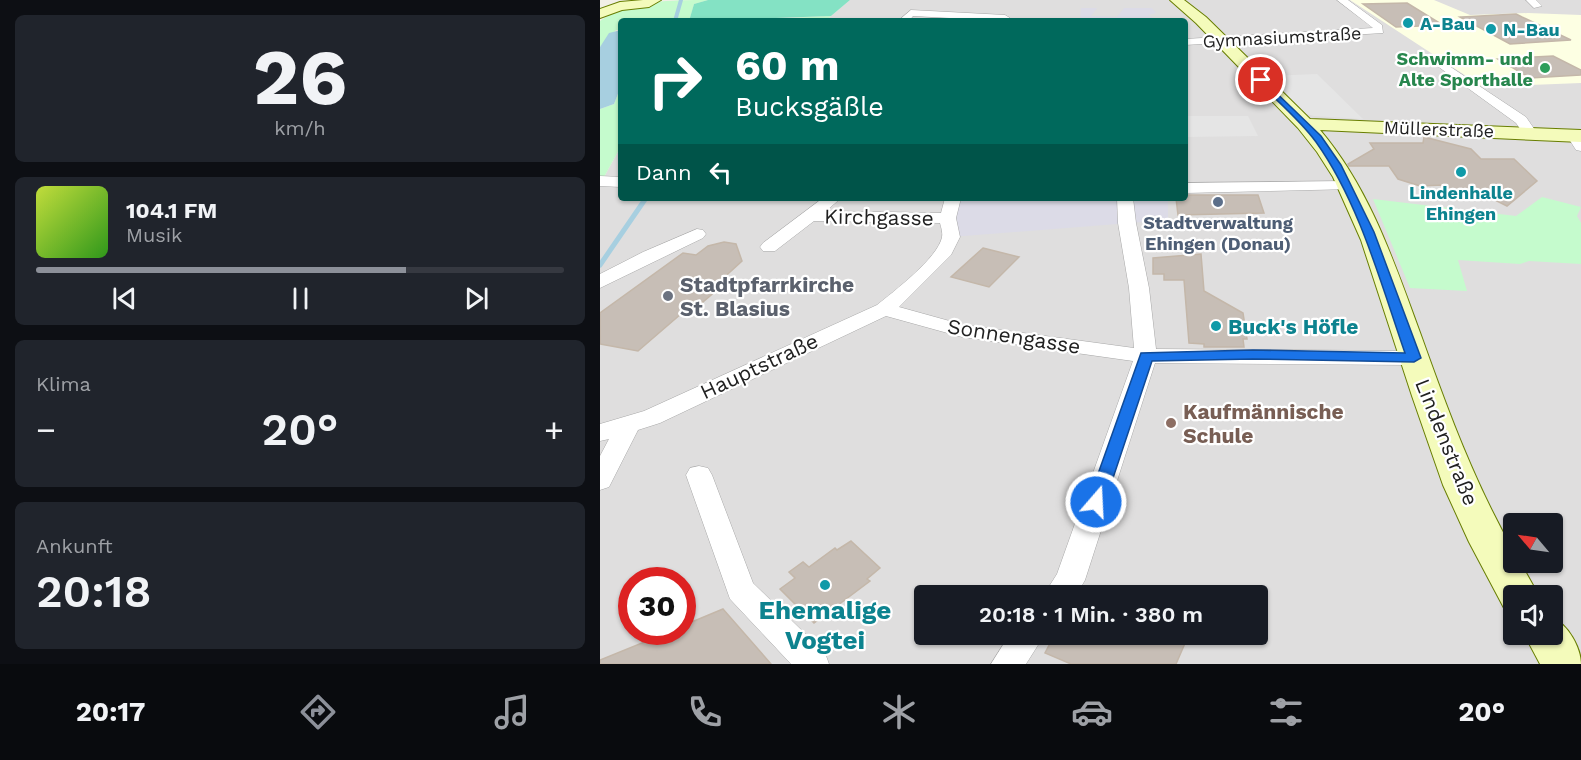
<!DOCTYPE html>
<html lang="de">
<meta charset="utf-8">
<style>
:root{--surface:#171b24;--page:#20242c;--text:#f1f3f6;--muted:#9ea1a6;--line:#363941;--accent:#8c9099}
body{margin:0;font-family:"Work Sans",sans-serif;background:var(--page);color:var(--text);height:100vh;display:flex;flex-direction:column;font-size:22px;white-space:nowrap}
*{box-sizing:border-box;margin:0}
p{font-size:20px;color:var(--muted)}
.icon{flex:none;width:33px;height:33px;fill:none;stroke:currentColor;stroke-width:2;stroke-linecap:round;stroke-linejoin:round}
.map{position:relative;flex:1;overflow:hidden}
.panel{display:flex;flex-direction:column;gap:15px;padding:15px;background:#0d0f14;width:600px}
.panel>*{flex:none}
.top-card{position:absolute;left:18px;top:18px;width:570px;height:183px;border-radius:6px;box-shadow:0 2px 4px #0004;background:#00695c;color:#fff;overflow:hidden}
.needle{width:39px;rotate:299deg}
.fabs{position:absolute;left:903px;top:513px;display:grid;gap:12px}
.fabs a{display:grid;place-items:center;width:60px;height:60px;border-radius:6px;background:var(--surface);box-shadow:0 2px 4px #0004;font-size:30px}
.speed{position:absolute;left:18px;top:567px;display:flex;gap:12px;font-size:30px;font-weight:700;text-align:center}
.speed>*{display:grid;place-content:center;width:78px;height:78px;border-radius:50%;background:var(--surface);box-shadow:0 2px 4px #0004;line-height:1}
.speed .limit{border:9px solid #d22;background:#fff;color:#111}
.pin{position:absolute;display:grid;place-items:center;width:51px;height:51px;color:#fff;margin:-26px;border:3px solid #fff;border-radius:50%;box-shadow:0 2px 6px #0007}
.me{position:absolute;width:66px;margin:-33px;rotate:19deg;stroke-linejoin:round;filter:drop-shadow(0 0 4px #0008)}
.turn{display:flex;align-items:center;gap:21px;height:126px;padding:0 18px;font-size:27px}
.turn .icon{width:78px;height:78px;stroke-width:2.5}
.turn b{display:block;font-size:42px;line-height:51px}
.then{display:flex;align-items:center;height:57px;padding:0 18px;background:#0003;gap:12px;font-size:22px}
.big{font-size:45px;font-weight:600;line-height:1.1}
.panel .tile{flex:1;display:flex;flex-direction:column;justify-content:center;gap:9px;min-width:0;padding:0 21px;border-radius:9px;background:var(--page)}
.panel .dial{align-items:center;gap:0}
.dial b{font-size:78px;line-height:1}
.song{display:flex;align-items:center;gap:18px}
.cover{width:72px;height:72px;border-radius:9px;background:linear-gradient(135deg,hsl(70 70% 55%),hsl(110 70% 35%))}
.played{height:6px;border-radius:3px;background:linear-gradient(90deg,var(--accent) 70%,var(--line) 70%)}
.keys{display:flex;justify-content:space-around;direction:ltr}
.heat{display:flex;justify-content:space-between;align-items:center;font-size:33px;direction:ltr}
.trip{position:absolute;left:314px;top:585px;width:354px;height:60px;border-radius:6px;background:var(--surface);box-shadow:0 2px 4px #0004;font-weight:600;line-height:60px;text-align:center}
.tabs{display:flex;height:96px;justify-content:space-around;align-items:center;background:#090b0e;color:var(--muted)}
.tabs .icon{width:42px;height:42px}
.tabs .current{color:var(--accent)}
.tabs b{font-size:27px;color:var(--text)}
main{display:flex;flex:1;min-height:0}
.map>svg:first-child{display:block}
.residential{fill:#dfdede;fill-rule:evenodd}
.education{fill:#fdffe3}
.park{fill:#c5fbcd}
.pitch{fill:#84e2c4}
.parking{fill:#e5e5e5}
.plaza{fill:#dcdbe7}
.water{fill:#a7cfe0}
.lines{fill:none;stroke-linecap:round;stroke-linejoin:round}
.stream-far1{stroke:#a7cfe0;stroke-width:4}
.stream{stroke:#a7cfe0;stroke-width:5}
.building{fill:#c7beb6;stroke:#c4b7a9;stroke-width:1.5}
.street-casing{stroke:#a8a8a8;stroke-width:1}
.secondary-casing{stroke:#687e02;stroke-width:2}
.street{fill:#fff;fill-rule:evenodd}
.secondary{fill:#f4fbbb;fill-rule:evenodd}
.route{fill:#1a73e8;stroke:#114b97;stroke-width:1.5}
.culture-dot{fill:#0f9aa8;stroke:#fff;stroke-width:2}
.leisure-dot{fill:#2e9e5b;stroke:#fff;stroke-width:2}
.service-dot{fill:#5c6f8a;stroke:#fff;stroke-width:2}
.worship-dot{fill:#6b7280;stroke:#fff;stroke-width:2}
.education-dot{fill:#8d6e63;stroke:#fff;stroke-width:2}
.labels{text-anchor:middle;dominant-baseline:central;stroke-width:4.5;stroke-linejoin:round;paint-order:stroke}
.far-culture-label{font-size:18px;font-weight:bold;fill:#0d838f;stroke:#fff;text-anchor:start}
.far-street-label{font-size:18px;fill:#212121;stroke:#fff}
.far-leisure-label{font-size:18px;font-weight:bold;fill:#27864d;stroke:#fff;text-anchor:end}
.far-service-label{font-size:18px;font-weight:bold;fill:#4e5e75;stroke:#fff}
.street-label{font-size:21px;fill:#212121;stroke:#fff}
.worship-label{font-size:21px;font-weight:bold;fill:#5b616d;stroke:#fff;text-anchor:start}
.culture-label{font-size:21px;font-weight:bold;fill:#0d838f;stroke:#fff;text-anchor:start}
.education-label{font-size:21px;font-weight:bold;fill:#785e54;stroke:#fff;text-anchor:start}
.near-culture-label{font-size:26px;font-weight:bold;fill:#0d838f;stroke:#fff}
</style>
<main>
<section class="panel">
<div class="tile dial"><b>26</b><p>km/h</p></div>
<div class="tile">
<div class="song"><i class="cover"></i><div><b>104.1 FM</b><p>Musik</p></div></div>
<div class="played"></div>
<div class="keys"><svg class="icon" aria-label="previous" viewBox="0 0 24 24"><path d="M18 5L8 12l10 7zM5 5v14"/></svg><svg class="icon" aria-label="pause" viewBox="0 0 24 24"><path d="M8 5v14M16 5v14"/></svg><svg class="icon" aria-label="next" viewBox="0 0 24 24"><path d="M6 5l10 7-10 7zM19 5v14"/></svg></div>
</div>
<div class="tile"><p>Klima</p>
<div class="heat"><a>−</a><b class="big">20°</b><a>+</a></div>
</div>
<div class="tile"><p>Ankunft</p><b class="big">20:18</b></div>
</section>
<div class="map">
<svg width="981" height="664" viewBox="0 0 981 664">
<rect width="100%" height="100%" fill="#f1efe7"/>
<path class="residential" d="M250,0H981V664H0V177H4L21,146V198H585V21H225ZM914,524H952V562H914ZM32,580H82V632H32ZM324,596H657V634H324ZM914,596H952V634H914Z"/>
<polygon class="education" points="750,0 834,0 870,15 928,13 981,15 981,83 883,87"/>
<g class="park">
<path d="M108,0L94,4L89,21H21V30H16L0,47V21C30,0 72,0 108,0Z"/>
<polygon points="231,16 225,21 122,21"/>
<polygon points="21,86 21,146 4,177 0,177 0,109 14,104"/>
<polygon points="942,197 981,207 977,216 981,223 981,264 929,261 920,264 858,260 867,291 810,288 773,199 916,216"/>
</g>
<polygon class="pitch" points="108,0 250,0 231,16 89,21 94,4"/>
<g class="parking">
<polygon points="717,74 763,119 714,116 703,113 667,76"/>
<polygon points="585,116 648,116 658,136 585,137"/>
</g>
<g class="plaza">
<polygon points="481,8 497,8 491,16 517,17 524,8 552,8 556,13 548,15 559,21 480,20"/>
<polygon points="353,198 568,198 568,220 351,237"/>
</g>
<polygon class="water" points="21,30 21,86 14,104 0,109 0,47 9,33"/>
<g class="lines">
<polyline class="stream-far1" points="75,21 81,0"/>
<polyline class="stream" points="0,265 46,198"/>
</g>
<g class="building">
<polygon points="807,3 843,25 796,27 763,4"/>
<polygon points="916,14 922,17 971,40 910,44 860,17"/>
<polygon points="953,56 981,70 981,75 930,78 898,59"/>
<polygon points="824,137 871,149 881,159 914,159 937,181 907,206 895,200 855,200 843,185 820,186 798,179 789,166 749,166 748,164 774,149 770,143 823,143"/>
<polygon points="585,195 658,195 664,213 578,215 576,198 585,198"/>
<polygon points="124,242 136,244 142,261 118,283 124,284 103,302 96,301 38,351 0,344 0,313 83,253 96,255 108,246"/>
<polygon points="383,248 419,257 389,287 351,277"/>
<polygon points="601,254 604,291 643,313 647,339 643,339 644,347 604,347 604,344 589,343 584,280 564,280 564,274 553,274 553,258"/>
<polygon points="251,541 280,568 267,579 270,581 214,623 180,589 195,578 189,572 203,562 209,567 235,548 237,550"/>
<polygon points="123,609 171,664 0,664 0,660 69,632 82,632 82,626"/>
<polygon points="455,634 589,634 576,664 471,664 445,653"/>
</g>
<g class="lines">
<defs>
<g id="street">
<polygon points="737,0 748,0 782,25 783,33 585,45 585,39 773,28"/>
<polygon points="926,0 936,0 942,6 934,8"/>
<polygon points="311,10 405,15 410,18 405,21 313,16 309,21 298,21"/>
<polygon points="840,60 926,117 937,133 935,136 925,136 916,123 836,65 836,61"/>
<polygon points="974,132 981,136 981,151 976,150 967,136"/>
<polygon points="0,176 21,177 21,187 0,186"/>
<polygon points="747,181 753,183 755,186 753,189 585,193 585,183"/>
<path d="M223,198H241L226,211L341,213L345,198H361L356,218L360,237L351,255L299,307L364,325L534,348L529,288L518,223L517,198H533L536,223L549,288L556,349L814,351L822,353L825,358L822,363L814,365L555,363L485,580L476,596H443L457,574L533,361L362,337L286,316L60,423L38,430L9,487L0,490V456L9,439L0,441V424L44,411L277,305C293,292 338,258 342,237C343,233 341,227 340,223L214,221L175,251H163L160,247L163,243Z"/>
<polygon points="97,229 103,230 106,234 103,238 0,288 0,274 43,252"/>
<polygon points="99,466 108,468 112,475 153,583 225,653 229,664 191,664 130,599 86,475 90,468"/>
<polygon points="410,634 445,634 426,664 391,664"/>
</g>
<g id="secondary">
<polygon points="43,0 61,0 49,7 22,10 0,18 0,9 20,2"/>
<path d="M570,0H584L606,17L710,119L981,130V142L720,130C771,190 795,265 822,338C848,411 875,484 914,552V562H920L939,596H914V612L904,608L869,542L843,485L812,396L761,240L733,177L717,152L698,128L596,23Z"/>
<path d="M952,618C968,624 981,648 981,664H940L924,634H952Z"/>
</g>
</defs>
<use href="#street" class="street-casing"/>
<use href="#secondary" class="secondary-casing"/>
<use href="#street" class="street"/>
<use href="#secondary" class="secondary"/>
</g>
<path class="route" d="M661,78L721,136L741,165L774,232L821,358L814,362L653,359L552,361L505,502L503,507L496,509L490,507L488,502L541,353L653,350L805,353C781,284 759,202 716,142C700,120 677,101 658,82L657,80Z"/>
<g class="culture-dot">
<circle cx="808" cy="23" r="6"/>
<circle cx="891" cy="29" r="6"/>
<circle cx="861" cy="172" r="6"/>
<circle cx="616" cy="326" r="6"/>
<circle cx="225" cy="585" r="6"/>
</g>
<circle class="leisure-dot" cx="945" cy="68" r="6"/>
<circle class="service-dot" cx="618" cy="202" r="6"/>
<circle class="worship-dot" cx="68" cy="296" r="6"/>
<circle class="education-dot" cx="571" cy="423" r="6"/>
<g class="labels">
<g class="far-culture-label">
<text x="820" y="23">A-Bau</text>
<text x="903" y="29">N-Bau</text>
<text x="861" y="192" text-anchor="middle">Lindenhalle<tspan x="861" dy="21">Ehingen</tspan></text>
</g>
<g class="far-street-label">
<text transform="translate(682 37) rotate(-3)">Gymnasiumstraße</text>
<text transform="translate(839 129) rotate(2)">Müllerstraße</text>
</g>
<g class="far-leisure-label">
<text x="933" y="58">Schwimm- und<tspan x="933" dy="21">Alte Sporthalle</tspan></text>
</g>
<g class="far-service-label">
<text x="618" y="222">Stadtverwaltung<tspan x="618" dy="21">Ehingen (Donau)</tspan></text>
</g>
<g class="street-label">
<text transform="translate(279 217) rotate(1)">Kirchgasse</text>
<text transform="translate(414 336) rotate(9)">Sonnengasse</text>
<text transform="translate(159 366) rotate(-25)">Hauptstraße</text>
<text transform="translate(847 442) rotate(68)">Lindenstraße</text>
</g>
<g class="worship-label">
<text x="80" y="284">Stadtpfarrkirche<tspan x="80" dy="24">St. Blasius</tspan></text>
</g>
<g class="culture-label">
<text x="628" y="326">Buck's Höfle</text>
</g>
<g class="education-label">
<text x="583" y="411">Kaufmännische<tspan x="583" dy="24">Schule</tspan></text>
</g>
<g class="near-culture-label">
<text x="225" y="610">Ehemalige<tspan x="225" dy="30">Vogtei</tspan></text>
</g>
</g>
</svg>
<div class="fabs">
<a><svg class="needle" viewBox="-14 -14 28 28"><path d="M0-13l5 13h-10z" fill="#e53935"/><path d="M0 13l5-13h-10z" fill="#9ea1a6"/></svg></a>
<a><svg class="icon" aria-label="sound" viewBox="0 0 24 24"><path d="M4 9h4l5-4v14l-5-4H4zM17 9q2 3 0 6"/></svg></a>
</div>
<div class="speed"><div class="limit">30</div></div>
<div class="pin" style="left:661px;top:80px;background:#d93025"><svg class="icon" aria-label="arrive" viewBox="0 0 24 24"><path d="M6 21V4h12l-3 4 3 4H6"/></svg></div>
<svg class="me" style="left:496px;top:502px" viewBox="-20 -20 40 40"><circle r="17" fill="#1a73e8" stroke="#fff" stroke-width="3"/><path d="M0-11L8 9 0 5-8 9z" fill="#fff"/></svg>
<div class="trip">20:18 · 1 Min. · 380 m</div>
<div class="top-card">
<div class="turn"><svg class="icon" aria-label="right" viewBox="0 0 24 24"><path d="M7 20v-9h11M14 6l5 5-5 5"/></svg><div><b>60 m</b>Bucksgäßle</div></div>
<div class="then">Dann<svg class="icon" aria-label="left" viewBox="0 0 24 24"><path d="M17 20v-9H6M10 6l-5 5 5 5"/></svg></div>
</div>
</div>
</main>
<nav class="tabs">
<b>20:17</b>
<svg class="icon current" aria-label="directions" viewBox="0 0 24 24"><path d="M12 3l9 9-9 9-9-9zM9 14v-3h6M13 9l2 2-2 2"/></svg>
<svg class="icon" aria-label="music" viewBox="0 0 24 24"><path d="M9 18V5l10-2v13"/><circle cx="6" cy="18" r="3"/><circle cx="16" cy="16" r="3"/></svg>
<svg class="icon" aria-label="phone" viewBox="0 0 24 24"><path d="M5 4h4l2 5-3 2q2 4 5 5l2-3 5 2v4C11 20 4 13 5 4z"/></svg>
<svg class="icon" aria-label="climate" viewBox="0 0 24 24"><path d="M12 3v18M4 7l16 10M4 17L20 7"/></svg>
<svg class="icon" aria-label="car" viewBox="0 0 24 24"><path d="M5 17H2v-5l4-1 3-4h7l3 4 3 1v5h-3M9 17h6M6 11h13"/><circle cx="7" cy="17" r="2"/><circle cx="17" cy="17" r="2"/></svg>
<svg class="icon" aria-label="filters" viewBox="0 0 24 24"><path d="M4 7h16M4 17h16"/><circle cx="9" cy="7" r="2"/><circle cx="15" cy="17" r="2"/></svg>
<b>20°</b>
</nav>
